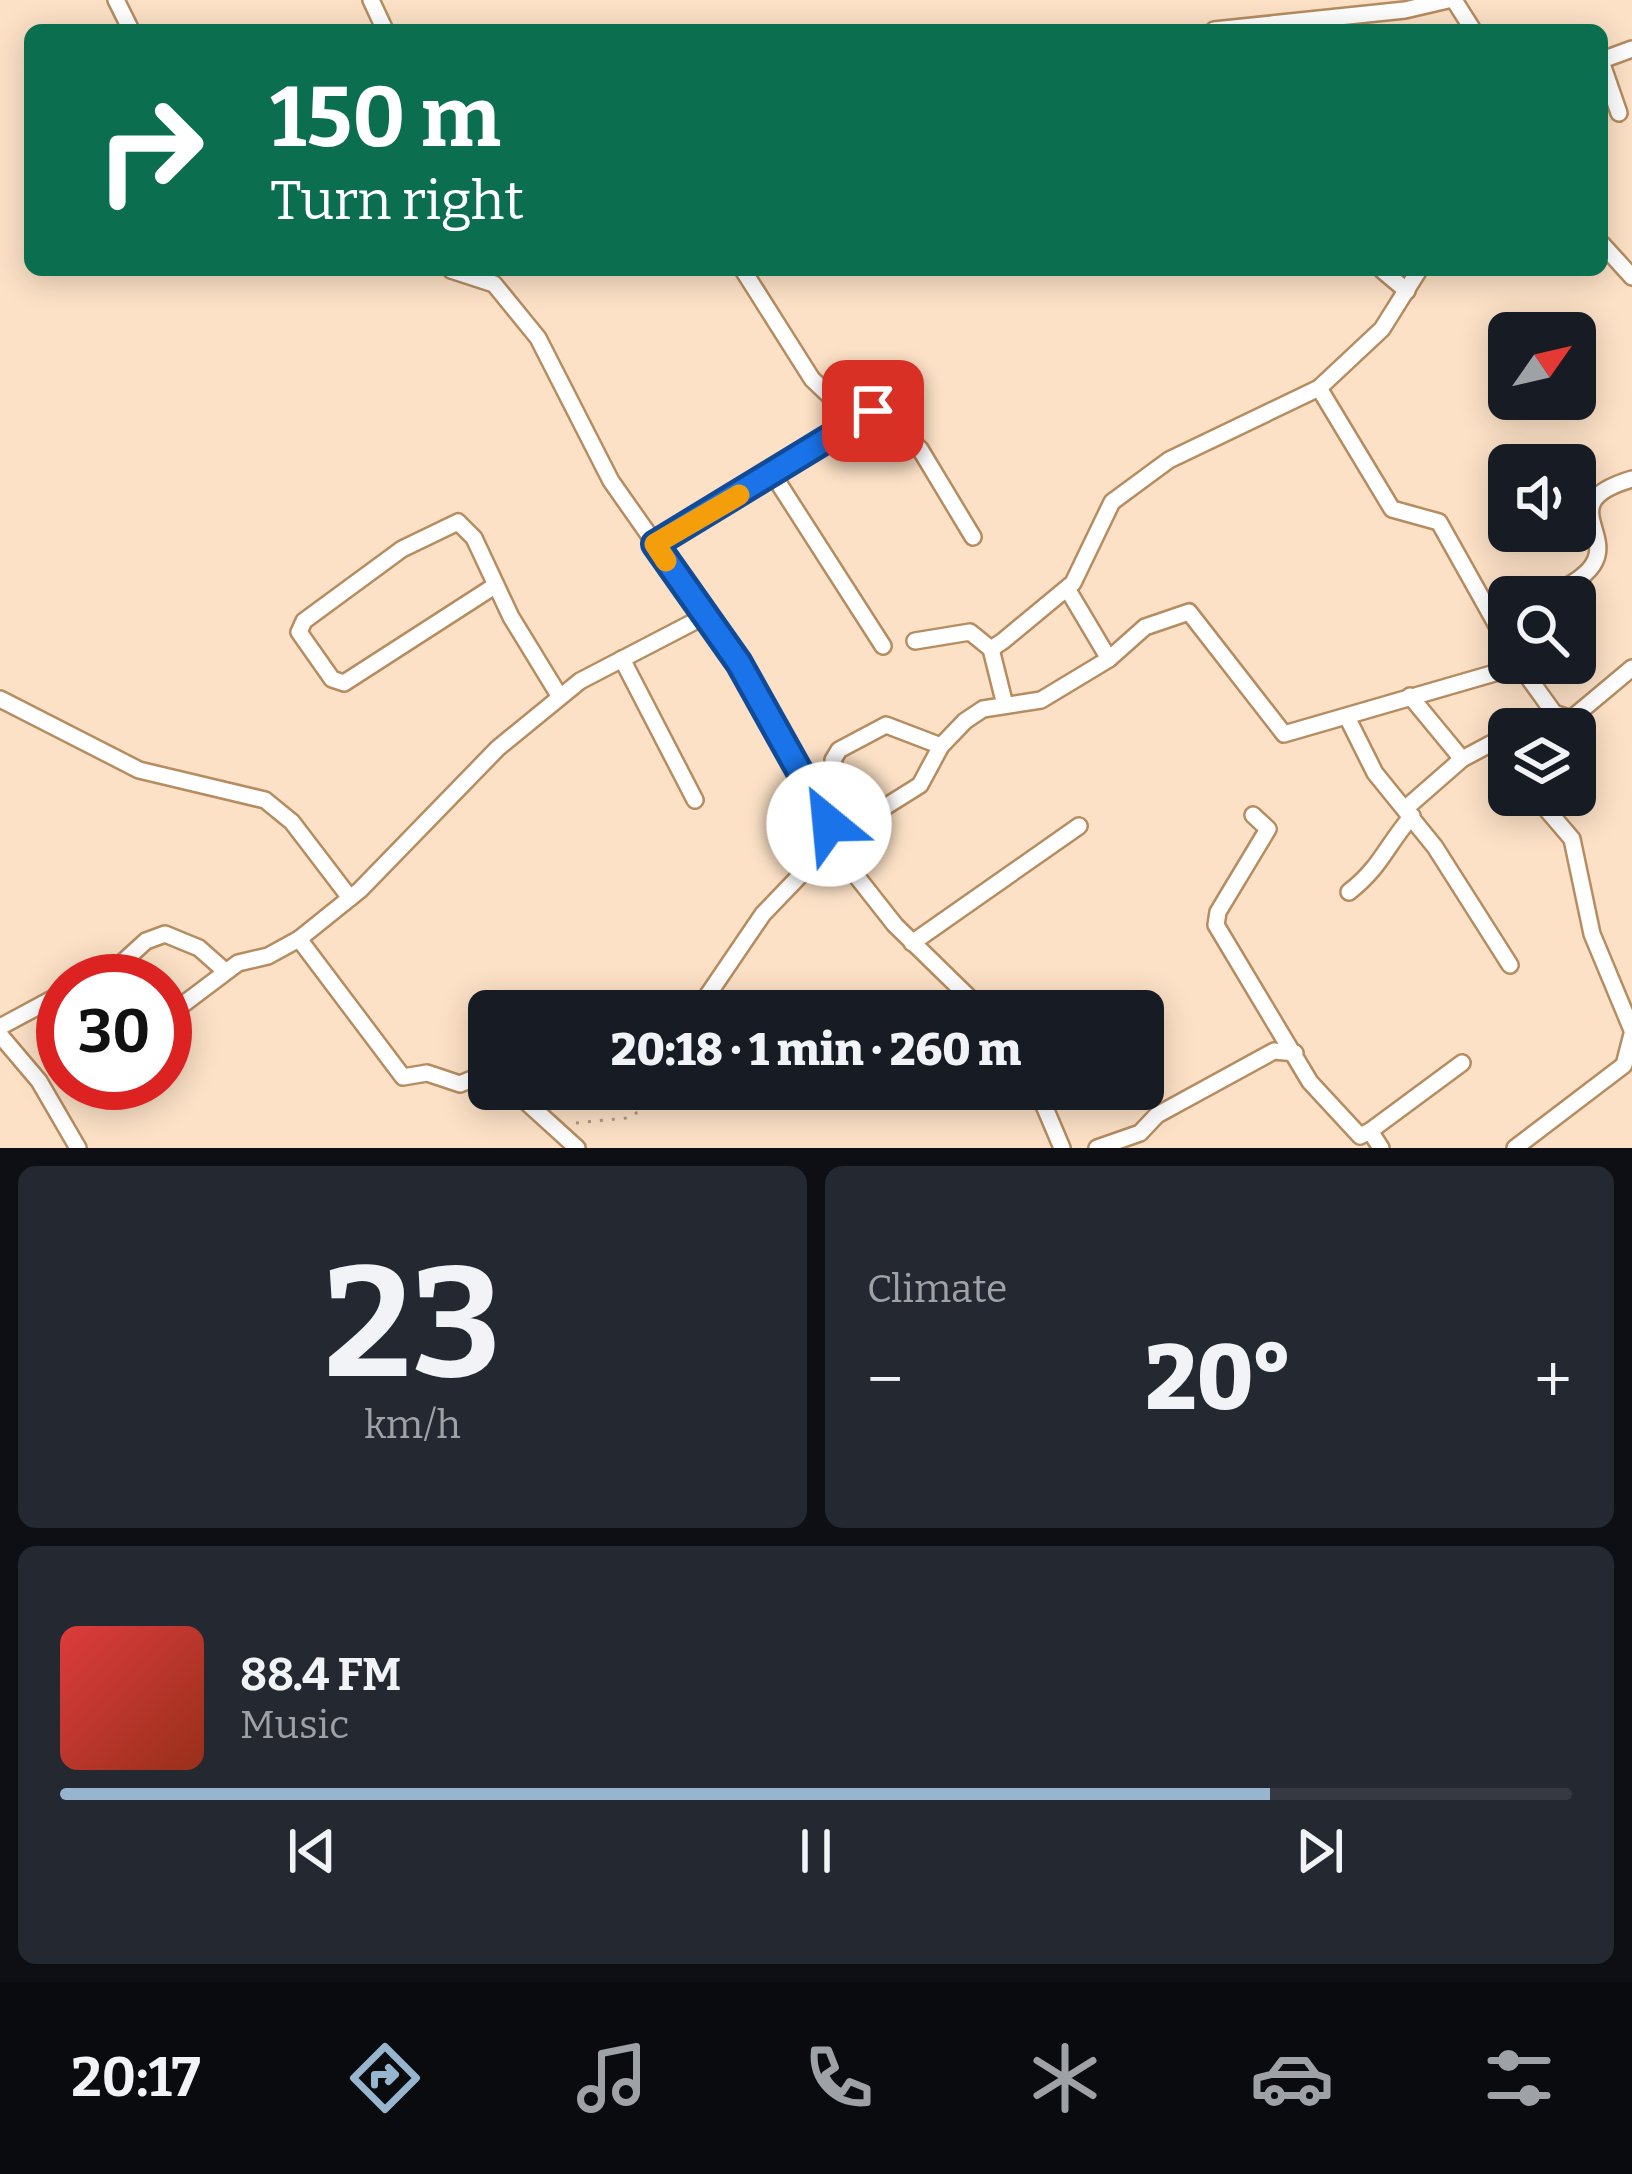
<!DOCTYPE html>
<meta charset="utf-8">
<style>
:root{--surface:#171b24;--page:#242831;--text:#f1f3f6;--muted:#9ea1a6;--line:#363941;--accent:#97b5cf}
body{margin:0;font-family:Bitter,serif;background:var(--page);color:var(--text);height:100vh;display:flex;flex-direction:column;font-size:45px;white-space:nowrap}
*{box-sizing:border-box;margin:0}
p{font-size:39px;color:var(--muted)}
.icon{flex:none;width:66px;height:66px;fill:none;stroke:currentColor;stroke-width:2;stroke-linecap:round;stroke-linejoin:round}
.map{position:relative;height:1148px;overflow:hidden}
.panel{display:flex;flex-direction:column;gap:18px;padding:18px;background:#0d0f14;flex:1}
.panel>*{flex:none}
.banner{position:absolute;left:24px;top:24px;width:1584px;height:252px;border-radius:18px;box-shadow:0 6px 30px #0003;background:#0b6e4f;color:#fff;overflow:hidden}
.needle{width:78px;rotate:56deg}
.fabs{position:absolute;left:1488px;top:312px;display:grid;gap:24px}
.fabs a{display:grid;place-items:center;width:108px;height:108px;border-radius:18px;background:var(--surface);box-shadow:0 6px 30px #0003;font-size:60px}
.speed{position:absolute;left:36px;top:954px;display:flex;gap:24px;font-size:60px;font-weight:700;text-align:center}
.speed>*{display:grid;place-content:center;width:156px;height:156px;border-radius:50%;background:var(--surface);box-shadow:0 6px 30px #0003;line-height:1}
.speed .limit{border:18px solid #d22;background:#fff;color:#111}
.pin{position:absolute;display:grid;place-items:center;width:102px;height:102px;color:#fff;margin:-51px;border-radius:24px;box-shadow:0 6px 18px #0006}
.me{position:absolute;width:132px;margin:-66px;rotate:332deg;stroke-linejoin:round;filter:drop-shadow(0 0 9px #0008)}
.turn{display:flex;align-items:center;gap:42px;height:252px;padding:0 48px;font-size:54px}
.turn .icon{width:156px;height:156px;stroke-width:2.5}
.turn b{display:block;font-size:84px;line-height:102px}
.big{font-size:90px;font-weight:800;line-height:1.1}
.panel .widget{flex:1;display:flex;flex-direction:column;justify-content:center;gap:18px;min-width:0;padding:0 42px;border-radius:18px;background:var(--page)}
.panel .dial{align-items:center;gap:0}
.dial b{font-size:156px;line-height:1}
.song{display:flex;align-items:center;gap:36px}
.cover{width:144px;height:144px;border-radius:18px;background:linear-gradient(135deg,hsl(0 70% 55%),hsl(10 70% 35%))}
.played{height:12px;border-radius:6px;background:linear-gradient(90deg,var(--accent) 80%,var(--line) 80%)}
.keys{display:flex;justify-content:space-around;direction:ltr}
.heat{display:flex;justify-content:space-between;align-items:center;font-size:66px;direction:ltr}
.panel .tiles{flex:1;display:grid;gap:18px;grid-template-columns:1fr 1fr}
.widget:last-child{grid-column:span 2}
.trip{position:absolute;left:468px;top:990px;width:696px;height:120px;border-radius:18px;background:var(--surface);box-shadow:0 6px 30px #0003;font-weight:800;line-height:120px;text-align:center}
.menu{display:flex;height:192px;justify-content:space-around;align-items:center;background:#090b0e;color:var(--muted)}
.menu .icon{width:84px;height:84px}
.menu .current{color:var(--accent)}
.menu b{font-size:54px;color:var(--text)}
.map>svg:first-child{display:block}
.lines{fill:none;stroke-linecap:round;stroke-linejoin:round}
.minor-casing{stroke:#b68c61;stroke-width:20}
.path{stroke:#b09a85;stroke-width:3;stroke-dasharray:3 9;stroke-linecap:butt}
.minor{stroke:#fff;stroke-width:15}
.route-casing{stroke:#114b97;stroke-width:30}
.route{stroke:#1a73e8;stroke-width:21}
.slow{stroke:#f59e0b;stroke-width:21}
</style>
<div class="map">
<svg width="1632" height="1148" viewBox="0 0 1632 1148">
<rect width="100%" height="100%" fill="#fce1c6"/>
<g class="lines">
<defs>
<g id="minor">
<polyline points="116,0 131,30"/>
<polyline points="371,0 385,30"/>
<polyline points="1454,0 1473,30"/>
<polyline points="1214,30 1405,10 1448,0"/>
<polyline points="1602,60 1632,49"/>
<polyline points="1602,64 1619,113"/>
<polyline points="1602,244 1632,277"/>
<polyline points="451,270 494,284 538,338 611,481 739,663 858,878 895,925 983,1011"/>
<polyline points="743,270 812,379 855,420"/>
<polyline points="1382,270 1407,291"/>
<polyline points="1319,388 1392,509 1439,522 1509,647"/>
<polyline points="772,473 883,646"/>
<polyline points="655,544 879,411 920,449 973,537"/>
<polyline points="496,585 344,683 332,679 299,632 304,621 402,549 458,522 474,538 511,617 560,697"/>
<polyline points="1068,590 1109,659"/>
<path d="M1549,597C1563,588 1588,577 1595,561C1610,530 1557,501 1632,479"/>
<polyline points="915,641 970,632 991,649 1003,641 1073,583 1112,502 1169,460 1319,388 1382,329 1419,270"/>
<polyline points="991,649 1005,705"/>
<polyline points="622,659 695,800"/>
<polyline points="1518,663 1554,713 1571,719 1632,668"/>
<polyline points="1410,696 1462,759 1494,742 1509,742"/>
<polyline points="0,699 139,770 265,800 292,822 350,898"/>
<polyline points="1347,717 1375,773 1435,847 1510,965"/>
<polyline points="1544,795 1548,811 1572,839 1592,934 1632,1030"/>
<polyline points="816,800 837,778 833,760 839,750 886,725 941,746"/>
<polyline points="1406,808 1462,759"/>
<polyline points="1253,815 1268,829 1218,912 1216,925 1310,1082 1360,1136 1370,1131 1381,1148"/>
<path d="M1349,892C1381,867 1386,846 1412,816"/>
<polyline points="299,939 403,1077 427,1073 460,1084 489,1072"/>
<polyline points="912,943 1079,826"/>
<polyline points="102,981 146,941 165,934 199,948 225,971"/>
<polyline points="697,1011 763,914 837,837 920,785 941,746 965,721 983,709 1041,700 1109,659 1145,627 1189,612 1284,734 1519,666"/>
<polyline points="165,1018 238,963 268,956 299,939 360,890 498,748 580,681 707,615"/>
<polyline points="0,1027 63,993"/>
<polyline points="0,1035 39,1081 78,1148"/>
<polyline points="512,1089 577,1148"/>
<polyline points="1037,1089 1062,1148"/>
<polyline points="969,1100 988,1089"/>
<polyline points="1370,1131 1462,1063"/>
<polyline points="1097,1148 1140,1133 1157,1115 1274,1051 1295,1053"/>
<polyline points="1515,1148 1624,1065 1632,1034"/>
</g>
</defs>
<use href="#minor" class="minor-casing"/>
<polyline class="path" points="576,1123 626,1118 686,1089"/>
<use href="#minor" class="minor"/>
</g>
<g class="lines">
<defs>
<polyline id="route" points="829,824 739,663 655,544 873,411"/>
</defs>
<use href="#route" class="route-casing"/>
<use href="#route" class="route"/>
<polyline class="slow" points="666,561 655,544 739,495"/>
</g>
</svg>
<div class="fabs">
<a><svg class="needle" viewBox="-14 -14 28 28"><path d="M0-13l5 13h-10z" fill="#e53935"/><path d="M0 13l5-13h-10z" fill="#9ea1a6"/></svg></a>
<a><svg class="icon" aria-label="sound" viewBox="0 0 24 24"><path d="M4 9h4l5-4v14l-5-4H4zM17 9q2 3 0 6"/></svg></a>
<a><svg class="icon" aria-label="search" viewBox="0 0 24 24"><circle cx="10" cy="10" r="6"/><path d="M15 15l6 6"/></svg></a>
<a><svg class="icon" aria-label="layers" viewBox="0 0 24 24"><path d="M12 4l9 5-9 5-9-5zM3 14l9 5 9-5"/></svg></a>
</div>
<div class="speed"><div class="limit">30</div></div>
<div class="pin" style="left:873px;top:411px;background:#d93025"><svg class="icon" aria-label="arrive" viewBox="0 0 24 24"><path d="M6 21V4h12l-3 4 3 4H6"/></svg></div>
<svg class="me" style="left:829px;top:824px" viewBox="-20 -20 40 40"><circle r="19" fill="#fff"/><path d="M0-13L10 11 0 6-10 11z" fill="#1a73e8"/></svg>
<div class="trip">20:18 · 1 min · 260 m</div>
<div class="banner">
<div class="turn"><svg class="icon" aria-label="right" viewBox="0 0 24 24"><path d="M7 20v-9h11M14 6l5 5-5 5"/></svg><div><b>150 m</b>Turn right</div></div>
</div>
</div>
<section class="panel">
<div class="tiles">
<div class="widget dial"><b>23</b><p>km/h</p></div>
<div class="widget"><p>Climate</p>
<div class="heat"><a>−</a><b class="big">20°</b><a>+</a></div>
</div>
<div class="widget">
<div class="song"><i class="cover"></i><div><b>88.4 FM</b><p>Music</p></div></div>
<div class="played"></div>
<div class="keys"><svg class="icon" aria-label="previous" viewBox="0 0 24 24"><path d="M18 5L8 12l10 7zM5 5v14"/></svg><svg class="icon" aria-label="pause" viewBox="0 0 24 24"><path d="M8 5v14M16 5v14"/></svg><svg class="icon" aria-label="next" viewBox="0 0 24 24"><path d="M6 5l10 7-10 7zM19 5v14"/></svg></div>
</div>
</div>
</section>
<nav class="menu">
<b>20:17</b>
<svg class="icon current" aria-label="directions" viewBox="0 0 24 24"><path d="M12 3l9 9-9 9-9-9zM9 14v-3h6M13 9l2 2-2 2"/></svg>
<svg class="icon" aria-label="music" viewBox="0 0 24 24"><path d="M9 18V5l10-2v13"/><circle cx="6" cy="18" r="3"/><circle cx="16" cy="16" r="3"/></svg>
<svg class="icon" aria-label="phone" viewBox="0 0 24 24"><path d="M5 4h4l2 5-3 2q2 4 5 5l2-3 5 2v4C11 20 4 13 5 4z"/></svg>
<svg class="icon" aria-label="climate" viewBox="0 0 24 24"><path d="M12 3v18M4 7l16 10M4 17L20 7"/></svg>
<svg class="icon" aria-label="car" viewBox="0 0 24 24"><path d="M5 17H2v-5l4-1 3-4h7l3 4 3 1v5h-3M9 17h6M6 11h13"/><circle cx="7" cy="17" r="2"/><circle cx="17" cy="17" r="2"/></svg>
<svg class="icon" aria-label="filters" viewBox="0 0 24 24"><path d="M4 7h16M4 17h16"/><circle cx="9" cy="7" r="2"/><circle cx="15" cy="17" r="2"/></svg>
</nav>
